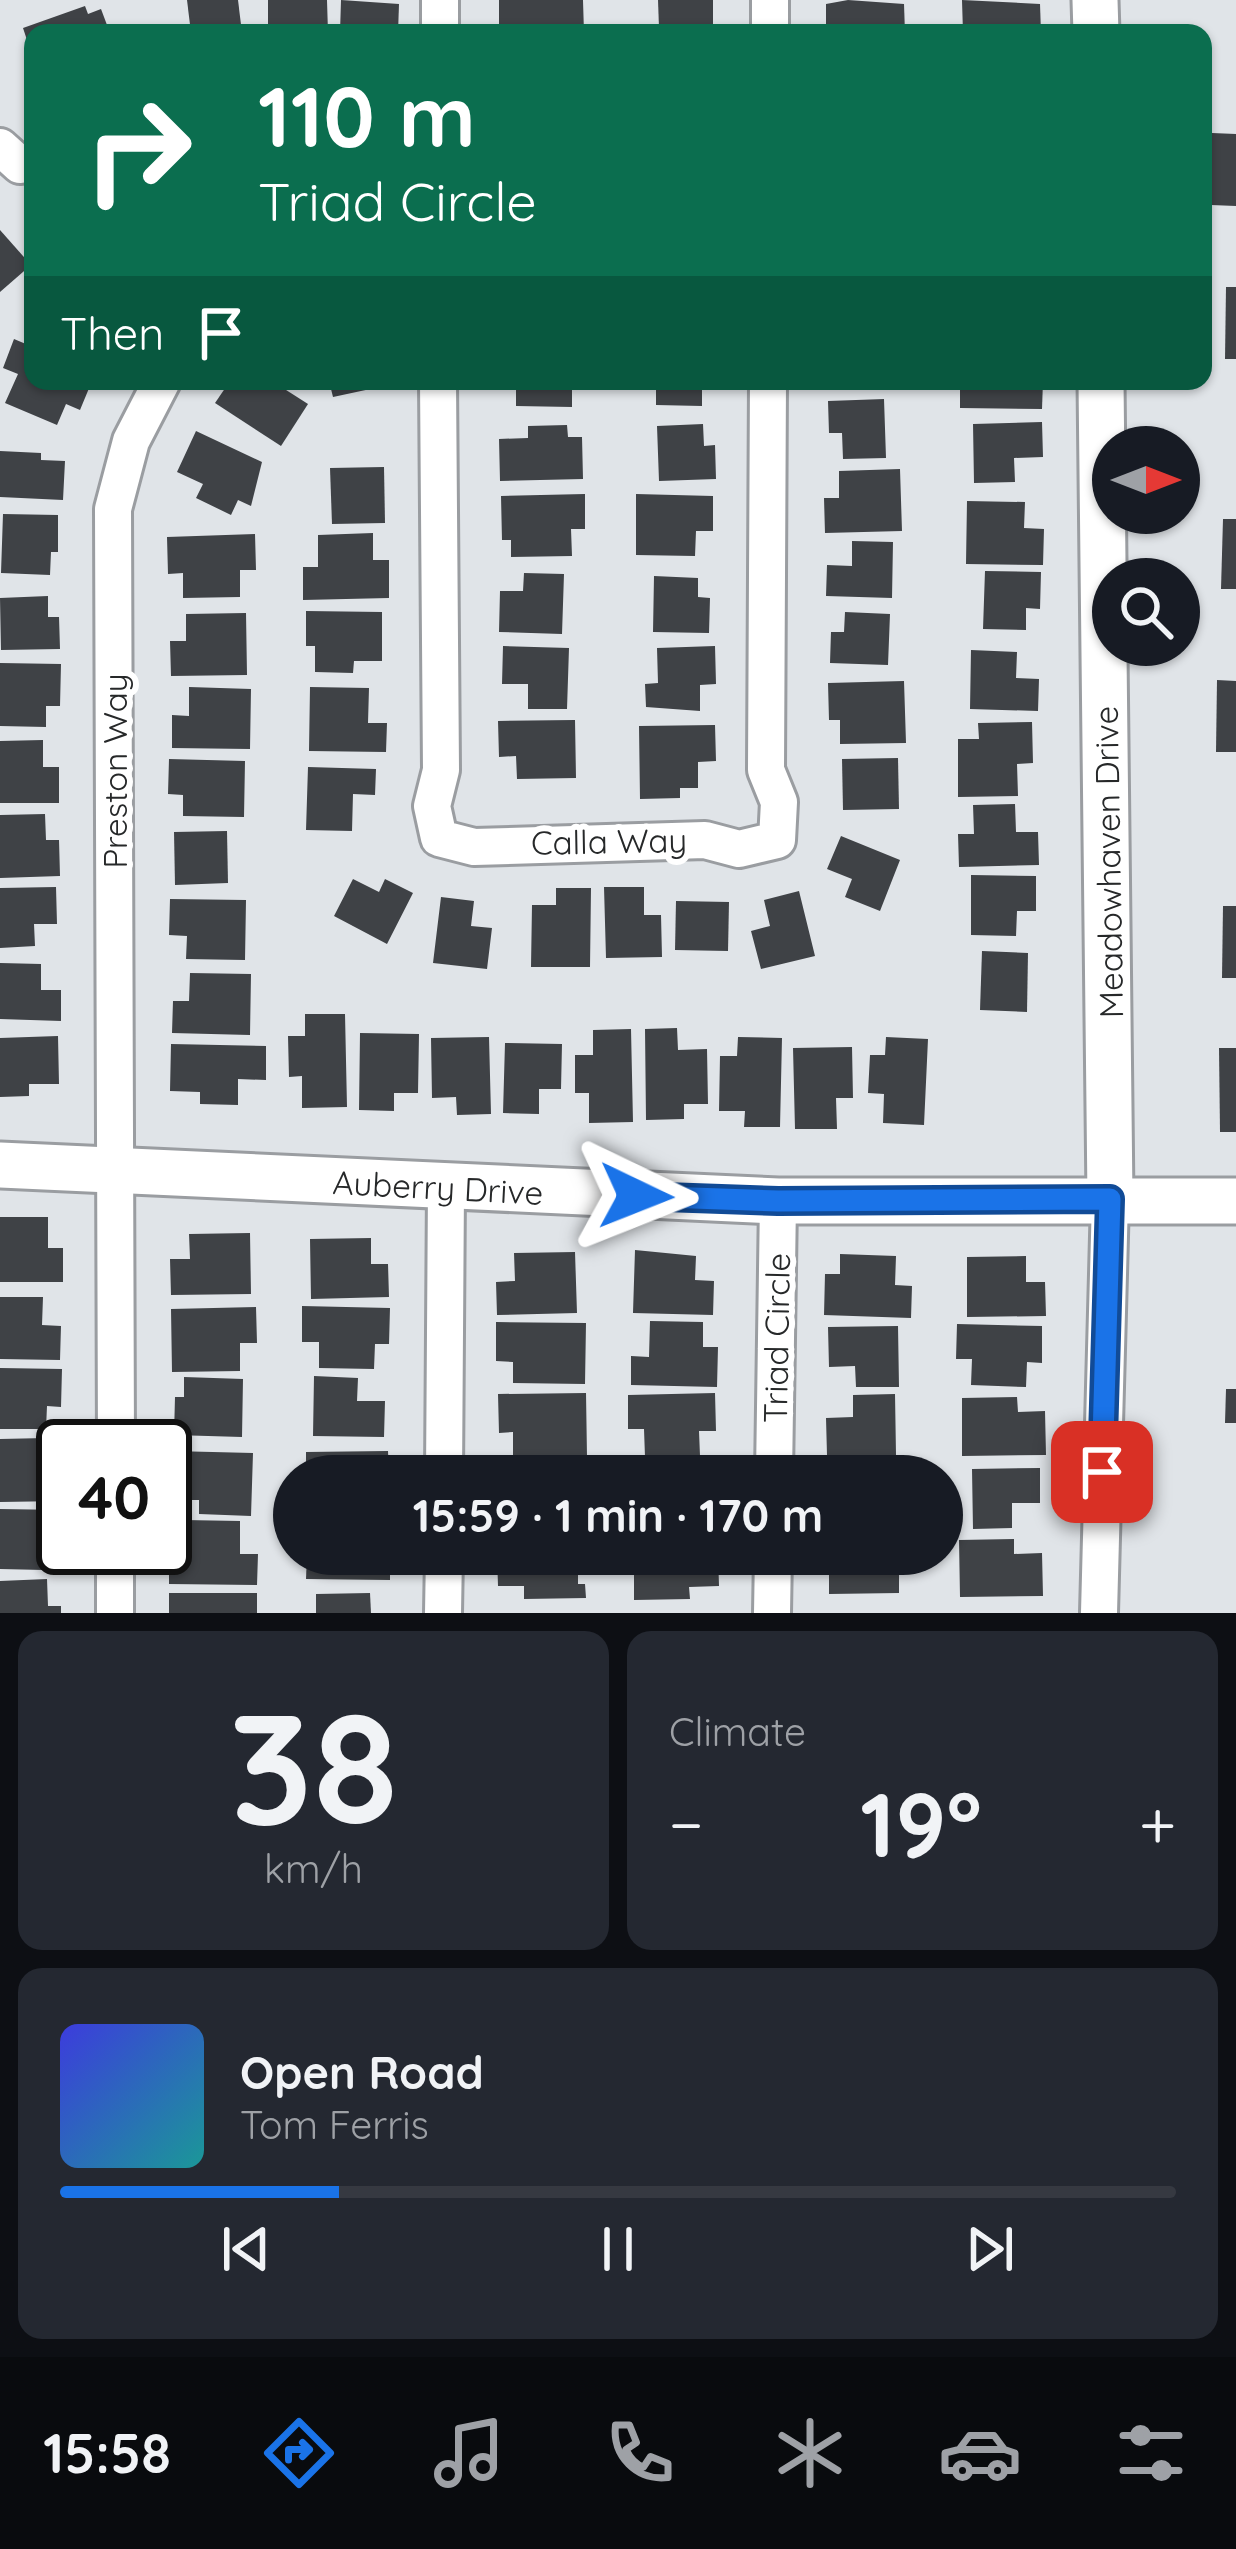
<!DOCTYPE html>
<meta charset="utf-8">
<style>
:root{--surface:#171b24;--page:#242831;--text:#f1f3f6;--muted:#9ea1a6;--line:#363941;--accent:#1a73e8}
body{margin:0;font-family:Quicksand,sans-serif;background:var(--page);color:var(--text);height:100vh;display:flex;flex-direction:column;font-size:45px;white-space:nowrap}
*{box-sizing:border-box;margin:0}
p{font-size:39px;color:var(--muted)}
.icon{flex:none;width:66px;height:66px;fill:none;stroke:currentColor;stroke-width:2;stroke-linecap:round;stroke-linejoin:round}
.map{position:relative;height:1613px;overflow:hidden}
.side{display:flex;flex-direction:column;gap:18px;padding:18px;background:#0d0f14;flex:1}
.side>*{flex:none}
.banner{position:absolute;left:24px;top:24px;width:1188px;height:366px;border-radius:24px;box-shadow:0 3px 9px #0004;background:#0b6e4f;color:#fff;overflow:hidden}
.needle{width:78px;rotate:90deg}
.controls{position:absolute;left:1092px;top:426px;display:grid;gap:24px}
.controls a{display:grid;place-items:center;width:108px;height:108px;border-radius:50%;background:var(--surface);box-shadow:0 3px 9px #0004;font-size:60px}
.speed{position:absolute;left:36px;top:1419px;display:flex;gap:24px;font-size:60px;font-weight:700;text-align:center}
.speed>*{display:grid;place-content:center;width:156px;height:156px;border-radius:50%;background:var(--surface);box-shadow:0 3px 9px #0004;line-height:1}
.speed .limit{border:6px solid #111;border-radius:18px;background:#fff;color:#111}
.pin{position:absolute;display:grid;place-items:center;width:102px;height:102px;color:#fff;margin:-51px;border-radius:24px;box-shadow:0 6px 18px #0006}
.me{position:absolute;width:132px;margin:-66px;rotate:92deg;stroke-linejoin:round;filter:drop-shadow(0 0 9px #0008)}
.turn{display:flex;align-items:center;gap:42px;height:252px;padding:0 36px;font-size:54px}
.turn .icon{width:156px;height:156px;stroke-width:2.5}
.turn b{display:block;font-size:84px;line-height:102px}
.then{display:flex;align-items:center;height:114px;padding:0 36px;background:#0003;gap:24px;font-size:45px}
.big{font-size:90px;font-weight:800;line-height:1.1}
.side .tile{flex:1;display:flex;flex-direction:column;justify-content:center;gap:18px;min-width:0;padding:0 42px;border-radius:24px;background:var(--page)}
.side .dial{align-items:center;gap:0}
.dial b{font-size:156px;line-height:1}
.song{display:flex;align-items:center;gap:36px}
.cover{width:144px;height:144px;border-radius:18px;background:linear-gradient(135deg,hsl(240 70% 55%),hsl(180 70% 35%))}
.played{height:12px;border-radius:6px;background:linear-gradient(90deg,var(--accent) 25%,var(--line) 25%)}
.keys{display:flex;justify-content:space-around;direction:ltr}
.heat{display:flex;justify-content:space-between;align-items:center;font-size:66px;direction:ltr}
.side .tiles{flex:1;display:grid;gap:18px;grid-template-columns:1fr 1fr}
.tile:last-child{grid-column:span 2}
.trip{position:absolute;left:273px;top:1455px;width:690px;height:120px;border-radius:60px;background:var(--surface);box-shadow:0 3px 9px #0004;font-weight:800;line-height:120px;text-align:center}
.tabs{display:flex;height:192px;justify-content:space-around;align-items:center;background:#090b0e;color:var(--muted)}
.tabs .icon{width:84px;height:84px}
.tabs .on{color:var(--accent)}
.tabs b{font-size:54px;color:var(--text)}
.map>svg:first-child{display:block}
.building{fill:#3f4246}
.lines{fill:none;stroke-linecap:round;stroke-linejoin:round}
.minor-casing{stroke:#9a9da1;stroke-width:42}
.tertiary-casing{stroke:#9a9da1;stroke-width:51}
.minor{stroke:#fff;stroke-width:36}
.tertiary{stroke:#fff;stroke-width:45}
.route-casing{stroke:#114b97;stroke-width:30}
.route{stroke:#1a73e8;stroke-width:21}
.labels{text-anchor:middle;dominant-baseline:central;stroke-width:12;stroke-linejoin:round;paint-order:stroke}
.street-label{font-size:33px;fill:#262829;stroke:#fff}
</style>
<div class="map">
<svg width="1236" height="1613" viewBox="0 0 1236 1613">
<rect width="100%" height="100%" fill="#e0e4e8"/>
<g class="building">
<polygon points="187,0 238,0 242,33 191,33"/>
<polygon points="268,0 327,0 328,33 268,33"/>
<polygon points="341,0 399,4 398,33 340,33"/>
<polygon points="499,0 583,0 584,33 499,33"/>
<polygon points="658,0 713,0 713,26 659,28"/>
<polygon points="848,0 904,4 905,33 826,33 826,4"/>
<polygon points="962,0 1040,4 1041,33 963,33"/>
<polygon points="85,6 88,14 101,9 110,33 33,33 32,55 23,28"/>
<polygon points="1212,133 1236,134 1236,206 1211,205"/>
<polygon points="0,230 31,265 0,292"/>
<polygon points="1226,287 1236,287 1236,359 1225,359"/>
<polygon points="14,339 33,347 33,381 92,381 80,410 66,404 57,425 5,403 18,374 3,368"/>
<polygon points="230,381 272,381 308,404 281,446 215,403"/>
<polygon points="329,381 373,381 375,388 333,397"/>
<polygon points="516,381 587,381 587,388 572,388 572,407 516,406"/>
<polygon points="656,381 702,381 702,406 656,405"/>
<polygon points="960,381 1043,381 1042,409 960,408"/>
<polygon points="884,399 886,458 843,459 842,433 829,433 828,401"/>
<polygon points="1042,422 1043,457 1014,458 1015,482 974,483 973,424"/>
<polygon points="703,424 704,446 715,445 716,479 659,481 657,426"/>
<polygon points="567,425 568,437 582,437 583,479 500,481 499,439 528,438 528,426"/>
<polygon points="196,431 262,462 251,506 238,500 231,515 196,498 203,484 177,472"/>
<polygon points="0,451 41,453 41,460 65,461 63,500 0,497"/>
<polygon points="384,467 385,523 332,524 330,468"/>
<polygon points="900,469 902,531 825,533 824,498 839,498 839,471"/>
<polygon points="585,494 585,529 571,529 572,556 511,557 511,540 502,540 501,496"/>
<polygon points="636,494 713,496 713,531 696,531 695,556 636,555"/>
<polygon points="967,501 1025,502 1024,528 1044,529 1043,565 966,564"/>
<polygon points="3,514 58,515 58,552 51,552 50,575 1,573"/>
<polygon points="1223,519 1236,519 1236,589 1221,589"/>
<polygon points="373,533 373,560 389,560 389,598 303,600 303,567 318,567 318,535"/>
<polygon points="255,534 256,570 240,570 240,597 183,598 183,573 168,574 167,537"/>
<polygon points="852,541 893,542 892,598 826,596 827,565 852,566"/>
<polygon points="985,571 1041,572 1040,609 1026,608 1026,630 983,629"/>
<polygon points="524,573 564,574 562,634 499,632 500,591 523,591"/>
<polygon points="654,576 698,578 698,597 710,598 709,633 653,632"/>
<polygon points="48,596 48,617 59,617 60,649 1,650 0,598"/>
<polygon points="306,611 382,612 382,661 354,661 353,673 315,672 315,646 306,646"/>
<polygon points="845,612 890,614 888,665 830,663 831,632 844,632"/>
<polygon points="246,613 247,675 171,676 170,641 186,641 186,614"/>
<polygon points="503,646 569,648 567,709 528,709 528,684 502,684"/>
<polygon points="715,646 716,684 700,685 700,711 646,707 645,684 658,683 657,648"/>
<polygon points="971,650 1017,652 1016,678 1039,679 1038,711 970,709"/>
<polygon points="0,663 61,664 60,706 46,706 46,727 0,726"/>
<polygon points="1217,680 1236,681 1236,752 1216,752"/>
<polygon points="904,681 906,743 840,744 840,720 829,720 828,683"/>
<polygon points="189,687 251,689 250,749 172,748 172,715 189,716"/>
<polygon points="310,687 369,688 368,723 387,723 386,752 309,751"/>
<polygon points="575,720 576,778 517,779 516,756 499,757 498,721"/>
<polygon points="1032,722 1033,763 1017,764 1018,796 958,797 958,739 979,739 978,723"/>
<polygon points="715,725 716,761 698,762 698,788 680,788 680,798 640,799 639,726"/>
<polygon points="43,740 43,767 59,767 59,803 0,803 0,741"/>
<polygon points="898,758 899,809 843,810 842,759"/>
<polygon points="169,759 245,761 244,817 183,816 183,795 168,794"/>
<polygon points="308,767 376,769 375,795 353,794 352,831 306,830"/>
<polygon points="1015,804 1016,832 1038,832 1039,865 959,867 958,834 974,834 973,805"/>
<polygon points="45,814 46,840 59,840 60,876 0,878 0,815"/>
<polygon points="227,831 228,883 175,885 174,832"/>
<polygon points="841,836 900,860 880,911 845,897 852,879 827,869"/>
<polygon points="971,875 1036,876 1036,911 1017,911 1016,936 971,935"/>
<polygon points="353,879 379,892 385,879 413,893 387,944 334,916"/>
<polygon points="56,887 57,924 34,924 35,946 0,948 0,888"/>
<polygon points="604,887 644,887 644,915 661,915 662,957 606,958"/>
<polygon points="556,888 591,888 590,967 531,967 532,905 556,905"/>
<polygon points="799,891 815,956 761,969 751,931 770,926 764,900"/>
<polygon points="441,897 474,901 471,926 492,928 487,969 433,963"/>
<polygon points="170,899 246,900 245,960 186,959 187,936 169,935"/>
<polygon points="676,901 729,902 728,951 675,950"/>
<polygon points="1223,906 1236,906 1236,978 1222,978"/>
<polygon points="982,951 1028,953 1027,1012 980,1010"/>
<polygon points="0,963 41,964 41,990 61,990 61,1021 0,1019"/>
<polygon points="190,973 251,974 250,1035 172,1033 173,1001 189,1001"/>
<polygon points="305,1014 345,1014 347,1107 302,1108 302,1076 289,1077 288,1036 305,1036"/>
<polygon points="677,1028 678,1050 707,1049 708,1104 684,1104 684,1119 646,1120 645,1029"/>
<polygon points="631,1029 633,1122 589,1123 589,1093 575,1093 575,1055 593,1055 593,1030"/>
<polygon points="360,1033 419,1034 418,1093 394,1093 394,1111 359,1110"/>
<polygon points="58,1036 59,1084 29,1084 29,1096 0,1097 0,1038"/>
<polygon points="489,1037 491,1114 457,1115 456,1097 432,1098 431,1038"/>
<polygon points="738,1037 782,1038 780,1127 744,1127 745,1111 719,1111 720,1056 737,1056"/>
<polygon points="886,1037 928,1039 924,1125 883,1123 884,1094 868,1093 870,1055 885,1055"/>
<polygon points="505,1043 562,1044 561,1089 539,1089 539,1114 503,1113"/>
<polygon points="171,1044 266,1046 266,1080 238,1079 238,1105 200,1104 200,1092 170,1091"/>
<polygon points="852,1047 853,1098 836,1098 837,1129 795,1129 793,1048"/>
<polygon points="1219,1048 1236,1048 1236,1132 1220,1132"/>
<polygon points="0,1217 48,1217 48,1248 63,1248 63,1282 0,1282"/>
<polygon points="250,1233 251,1294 171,1295 170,1259 190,1259 189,1234"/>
<polygon points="371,1238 371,1264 388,1264 389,1297 311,1299 310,1239"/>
<polygon points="635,1250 696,1256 695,1280 714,1281 713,1315 633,1313"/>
<polygon points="575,1252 577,1313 497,1315 496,1282 515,1281 514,1253"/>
<polygon points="840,1254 896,1256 895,1285 912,1286 911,1318 824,1315 825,1274 840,1274"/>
<polygon points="1026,1256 1026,1282 1045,1282 1046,1316 967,1317 967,1257"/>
<polygon points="0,1297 43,1297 42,1325 61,1326 60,1360 0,1359"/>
<polygon points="302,1306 390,1308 389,1344 375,1344 374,1369 319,1368 319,1342 302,1342"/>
<polygon points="256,1307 257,1343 240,1343 240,1371 172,1372 171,1309"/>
<polygon points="650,1321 703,1322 703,1347 718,1347 717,1387 631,1385 631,1356 649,1357"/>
<polygon points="496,1322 586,1323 585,1384 513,1383 513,1362 496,1361"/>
<polygon points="957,1324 1042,1326 1042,1363 1027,1362 1026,1387 971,1385 972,1359 956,1359"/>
<polygon points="898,1326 899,1387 856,1387 855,1366 829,1367 828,1327"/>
<polygon points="0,1368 62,1369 61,1407 47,1406 46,1429 0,1429"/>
<polygon points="314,1376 358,1378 357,1401 385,1401 384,1437 313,1436"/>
<polygon points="184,1377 243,1379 242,1437 174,1435 175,1397 184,1397"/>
<polygon points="1226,1389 1236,1389 1236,1423 1225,1423"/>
<polygon points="586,1393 587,1457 513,1458 513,1432 499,1433 498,1394"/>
<polygon points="715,1393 716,1431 699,1431 700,1456 645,1457 644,1429 628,1429 628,1395"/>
<polygon points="895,1394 896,1455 827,1455 826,1418 853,1417 853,1395"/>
<polygon points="1017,1397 1018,1412 1045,1411 1046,1455 962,1456 962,1398"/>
<polygon points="46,1438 47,1464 62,1464 63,1501 0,1502 0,1439"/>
<polygon points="172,1451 253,1453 251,1516 199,1514 199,1500 170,1500"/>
<polygon points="388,1451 389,1476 306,1476 306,1452"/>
<polygon points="530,1464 572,1465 572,1476 530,1476"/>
<rect x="644" y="1465" width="43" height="11"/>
<polygon points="907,1466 908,1476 846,1476 846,1468"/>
<polygon points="1040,1468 1040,1503 1012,1503 1012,1528 973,1529 972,1469"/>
<polygon points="0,1509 63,1510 63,1546 45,1545 44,1570 0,1569"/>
<polygon points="184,1520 240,1521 240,1554 258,1554 257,1585 169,1584 169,1548 184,1548"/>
<polygon points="1014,1539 1014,1554 1042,1553 1043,1596 960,1597 959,1540"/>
<polygon points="307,1554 390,1554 390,1580 306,1579"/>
<polygon points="497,1554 578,1554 578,1584 585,1584 586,1598 524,1599 524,1586 498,1586"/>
<polygon points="634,1554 718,1554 719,1586 689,1587 690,1599 634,1600"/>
<polygon points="855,1554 899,1554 899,1593 829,1594 829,1562 855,1561"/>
<polygon points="47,1579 48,1606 61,1606 61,1613 0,1613 0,1581"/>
<rect x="169" y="1593" width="88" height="20"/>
<polygon points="370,1593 371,1613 316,1613 316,1594"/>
</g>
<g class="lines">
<defs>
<g id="minor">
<polyline points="440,33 440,0"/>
<polyline points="770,33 770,0"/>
<polyline points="0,147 20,165"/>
<polyline points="438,381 441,770 432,806 439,838 474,847 705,840 739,849 777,840 779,802 766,770 768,381"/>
<polyline points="116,1446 113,509 131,441 162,381"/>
<polyline points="444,1476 446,1188"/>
<polyline points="774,1476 778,1201"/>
<polyline points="115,1613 115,1548"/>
<polyline points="443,1613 444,1554"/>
<polyline points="772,1613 773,1554"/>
<polyline points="1099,1613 1110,1199"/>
</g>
<g id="tertiary">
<polyline points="1095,0 1096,33"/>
<polyline points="1101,381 1110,1199"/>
<polyline points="0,1165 778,1201 1236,1201"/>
</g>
</defs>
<use href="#minor" class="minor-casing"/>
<use href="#tertiary" class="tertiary-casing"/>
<use href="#minor" class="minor"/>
<use href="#tertiary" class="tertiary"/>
</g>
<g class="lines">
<defs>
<polyline id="route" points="636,1196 778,1201 1110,1199 1102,1472"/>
</defs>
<use href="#route" class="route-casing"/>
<use href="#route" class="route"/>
</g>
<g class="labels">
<g class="street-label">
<text transform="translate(114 771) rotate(-90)">Preston Way</text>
<text transform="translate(609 841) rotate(-1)">Calla Way</text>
<text transform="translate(1108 862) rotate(-91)">Meadowhaven Drive</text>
<text transform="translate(438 1187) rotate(3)">Auberry Drive</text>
<text transform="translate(776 1338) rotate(-89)">Triad Circle</text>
</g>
</g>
</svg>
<div class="controls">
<a><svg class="needle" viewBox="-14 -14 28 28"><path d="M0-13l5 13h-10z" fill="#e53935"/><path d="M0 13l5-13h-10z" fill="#9ea1a6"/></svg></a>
<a><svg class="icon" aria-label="search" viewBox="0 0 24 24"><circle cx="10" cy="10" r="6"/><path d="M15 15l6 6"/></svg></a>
</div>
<div class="speed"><div class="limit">40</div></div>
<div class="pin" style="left:1102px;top:1472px;background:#d93025"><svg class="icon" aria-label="arrive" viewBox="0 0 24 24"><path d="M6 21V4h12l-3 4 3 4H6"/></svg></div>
<svg class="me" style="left:636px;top:1196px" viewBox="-20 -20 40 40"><path d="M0-17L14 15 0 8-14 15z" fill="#1a73e8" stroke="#fff" stroke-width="4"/></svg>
<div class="trip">15:59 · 1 min · 170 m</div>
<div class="banner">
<div class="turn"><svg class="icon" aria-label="right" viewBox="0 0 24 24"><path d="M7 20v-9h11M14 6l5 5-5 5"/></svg><div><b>110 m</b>Triad Circle</div></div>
<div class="then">Then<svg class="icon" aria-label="arrive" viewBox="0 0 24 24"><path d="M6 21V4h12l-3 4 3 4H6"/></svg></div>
</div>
</div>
<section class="side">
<div class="tiles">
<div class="tile dial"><b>38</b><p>km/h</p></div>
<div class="tile"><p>Climate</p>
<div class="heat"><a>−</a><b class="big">19°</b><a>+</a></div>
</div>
<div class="tile">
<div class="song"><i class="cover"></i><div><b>Open Road</b><p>Tom Ferris</p></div></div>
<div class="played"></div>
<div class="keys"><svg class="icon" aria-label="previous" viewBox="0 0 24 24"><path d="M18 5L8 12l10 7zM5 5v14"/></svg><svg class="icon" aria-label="pause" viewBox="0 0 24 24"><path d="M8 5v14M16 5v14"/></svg><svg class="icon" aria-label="next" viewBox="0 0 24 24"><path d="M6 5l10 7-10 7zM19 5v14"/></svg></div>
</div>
</div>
</section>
<nav class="tabs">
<b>15:58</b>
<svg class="icon on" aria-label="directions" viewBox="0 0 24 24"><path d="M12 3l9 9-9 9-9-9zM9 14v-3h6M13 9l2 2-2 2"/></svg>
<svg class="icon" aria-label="music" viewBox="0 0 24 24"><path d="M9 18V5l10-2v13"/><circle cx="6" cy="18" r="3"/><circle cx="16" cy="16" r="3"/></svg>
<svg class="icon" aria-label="phone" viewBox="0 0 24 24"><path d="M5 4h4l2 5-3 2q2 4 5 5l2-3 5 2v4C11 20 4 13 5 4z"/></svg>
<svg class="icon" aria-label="climate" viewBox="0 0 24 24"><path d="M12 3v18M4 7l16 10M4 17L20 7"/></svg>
<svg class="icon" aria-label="car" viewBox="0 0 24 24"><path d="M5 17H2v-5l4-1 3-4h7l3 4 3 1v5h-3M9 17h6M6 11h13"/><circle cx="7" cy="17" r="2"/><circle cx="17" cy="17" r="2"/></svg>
<svg class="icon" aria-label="filters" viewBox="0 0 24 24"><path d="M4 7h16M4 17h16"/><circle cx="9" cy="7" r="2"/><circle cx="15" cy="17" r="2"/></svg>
</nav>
